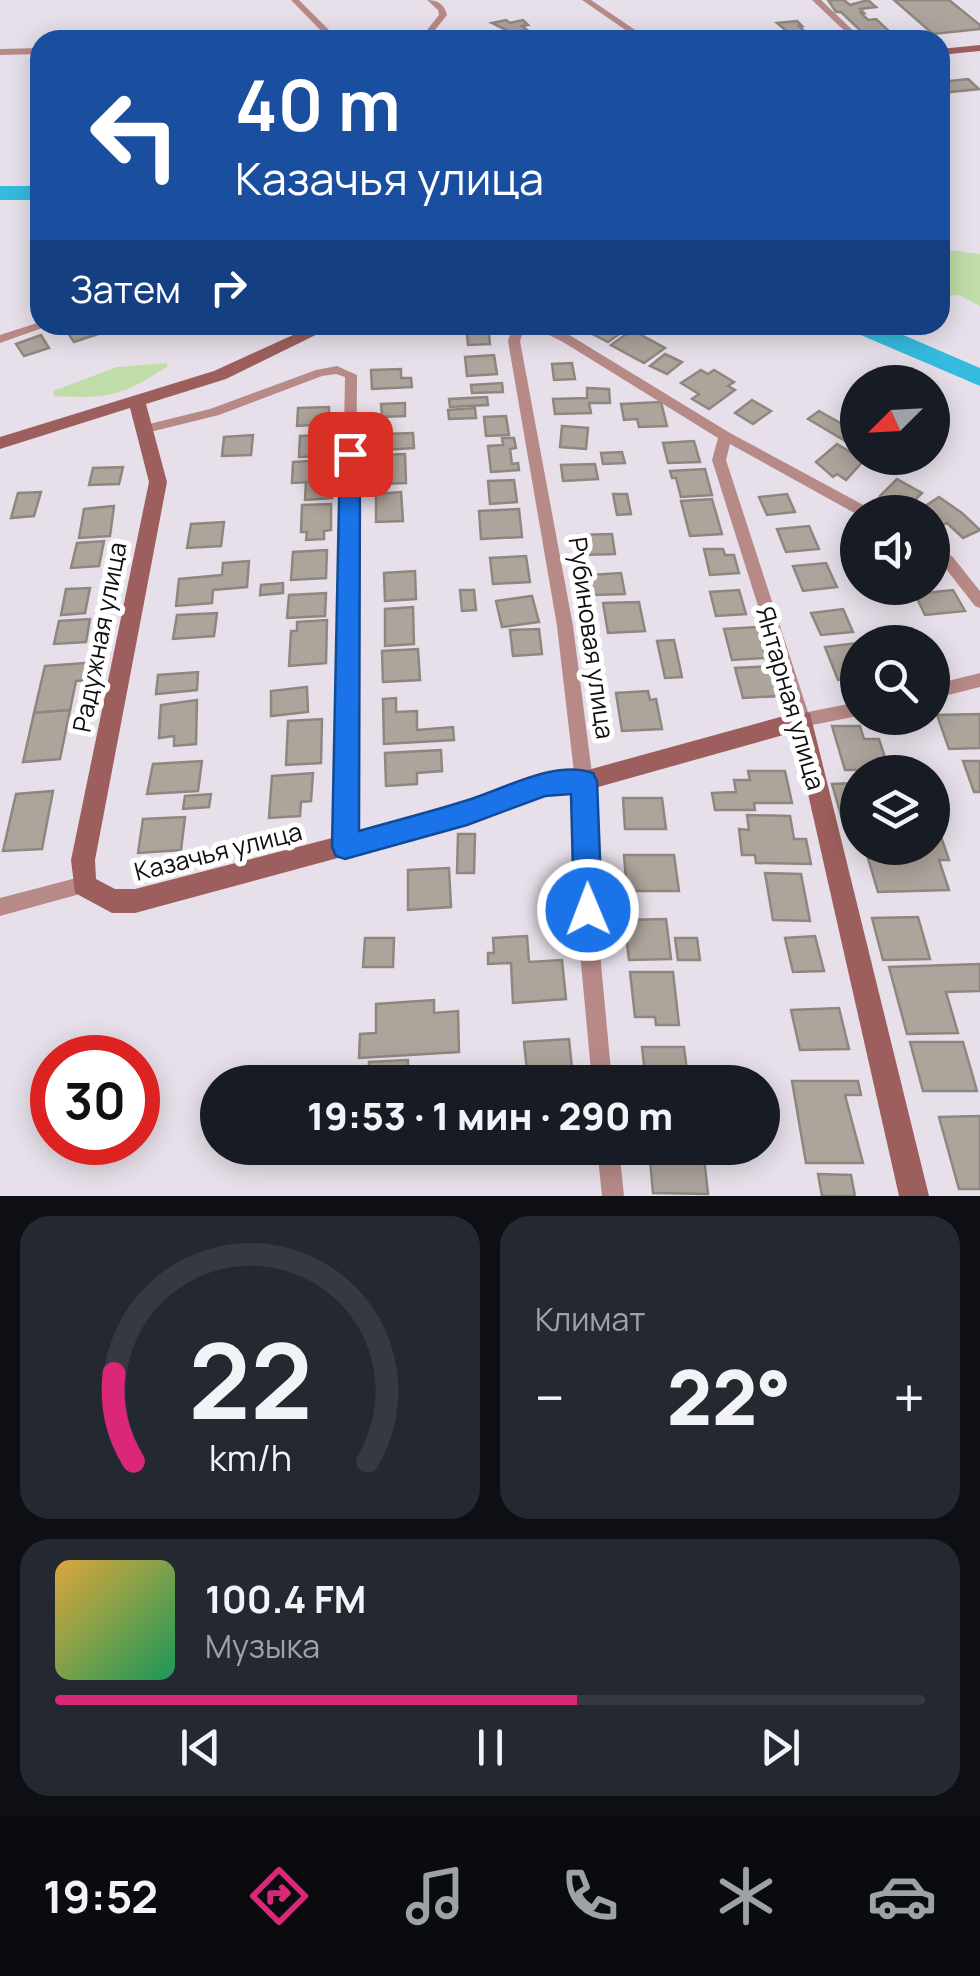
<!DOCTYPE html>
<html lang="ru">
<meta charset="utf-8">
<style>
:root{--surface:#171b24;--page:#242831;--text:#f1f3f6;--muted:#9ea1a6;--line:#363941;--accent:#db2777}
body{margin:0;font-family:Manrope,sans-serif;background:var(--page);color:var(--text);height:100vh;display:flex;flex-direction:column;font-size:38px;white-space:nowrap}
*{box-sizing:border-box;margin:0}
p{font-size:32px;color:var(--muted)}
.icon{flex:none;width:55px;height:55px;fill:none;stroke:currentColor;stroke-width:2;stroke-linecap:round;stroke-linejoin:round}
.map{position:relative;height:1196px;overflow:hidden}
.details{display:flex;flex-direction:column;gap:20px;padding:20px;background:#0d0f14;flex:1}
.details>*{flex:none}
.guide{position:absolute;left:30px;top:30px;width:920px;height:305px;border-radius:30px;box-shadow:0 5px 25px #0003;background:#1a4fa0;color:#fff;overflow:hidden}
.needle{width:65px;rotate:246deg}
.fabs{position:absolute;left:840px;top:365px;display:grid;gap:20px}
.fabs a{display:grid;place-items:center;width:110px;height:110px;border-radius:50%;background:var(--surface);box-shadow:0 5px 25px #0003;font-size:50px}
.speed{position:absolute;left:30px;top:1035px;display:flex;gap:20px;font-size:50px;font-weight:700;text-align:center}
.speed>*{display:grid;place-content:center;width:130px;height:130px;border-radius:50%;background:var(--surface);box-shadow:0 5px 25px #0003;line-height:1}
.speed .limit{border:15px solid #d22;background:#fff;color:#111}
.pin{position:absolute;display:grid;place-items:center;width:85px;height:85px;color:#fff;margin:-42px;border-radius:20px;box-shadow:0 5px 15px #0006}
.me{position:absolute;width:110px;margin:-55px;rotate:359deg;stroke-linejoin:round;filter:drop-shadow(0 0 8px #0008)}
.turn{display:flex;align-items:center;gap:35px;height:210px;padding:0 40px;font-size:45px}
.turn .icon{width:130px;height:130px;stroke-width:2.5}
.turn b{display:block;font-size:70px;line-height:85px}
.then{display:flex;align-items:center;height:95px;padding:0 40px;background:#0003;gap:20px;font-size:38px}
.big{font-size:75px;font-weight:800;line-height:1.1}
.details .card{flex:1;display:flex;flex-direction:column;justify-content:center;gap:15px;min-width:0;padding:0 35px;border-radius:30px;background:var(--page)}
.details .dial{align-items:center;gap:0}
.dial svg{height:260px;overflow:visible;fill:none;stroke:var(--line);stroke-width:7;stroke-linecap:round;text-anchor:middle}
.dial text{fill:var(--text);stroke:none}
.song{display:flex;align-items:center;gap:30px}
.cover{width:120px;height:120px;border-radius:15px;background:linear-gradient(135deg,hsl(40 70% 55%),hsl(150 70% 35%))}
.played{height:10px;border-radius:5px;background:linear-gradient(90deg,var(--accent) 60%,var(--line) 60%)}
.keys{display:flex;justify-content:space-around;direction:ltr}
.heat{display:flex;justify-content:space-between;align-items:center;font-size:55px;direction:ltr}
.details .tiles{flex:1;display:grid;gap:20px;grid-template-columns:1fr 1fr}
.card:last-child{grid-column:span 2}
.trip{position:absolute;left:200px;top:1065px;width:580px;height:100px;border-radius:50px;background:var(--surface);box-shadow:0 5px 25px #0003;font-weight:800;line-height:100px;text-align:center}
.tab-bar{display:flex;height:160px;justify-content:space-around;align-items:center;background:#090b0e;color:var(--muted)}
.tab-bar .icon{width:70px;height:70px}
.tab-bar .selected{color:var(--accent)}
.tab-bar b{font-size:45px;color:var(--text)}
.map>svg:first-child{display:block}
.green{fill:#c0dda9}
.lines{fill:none;stroke-linecap:round;stroke-linejoin:round}
.river{fill:#35bbdf;fill-rule:evenodd}
.building{fill:#ada49c;stroke:#8f877f;stroke-width:2.5}
.street{fill:#b78a88;fill-rule:evenodd}
.secondary{fill:#9d5f5d;fill-rule:evenodd}
.route{fill:#1a73e8;stroke:#114b97;stroke-width:2.5}
.labels{text-anchor:middle;dominant-baseline:central;stroke-width:10;stroke-linejoin:round;paint-order:stroke}
.street-label{font-size:25px;fill:#0f0d10;stroke:#fff}
</style>
<div class="map">
<svg width="980" height="1196" viewBox="0 0 980 1196">
<rect width="100%" height="100%" fill="#e7e0ea"/>
<g class="green">
<polygon points="940,249 980,254 980,306 959,295 940,296"/>
<path d="M166,363L168,366C122,396 110,399 54,396L53,391L117,367Z"/>
</g>
<g class="lines">
<g class="river">
<rect x="0" y="186" width="40" height="14"/>
<polygon points="845,325 880,325 980,368 980,386 849,330"/>
</g>
</g>
<g class="building">
<polygon points="828,0 844,0 850,5 868,0 876,7 860,9 864,13 861,13 868,20 876,19 890,32 865,35 841,12 836,12"/>
<polygon points="894,0 949,0 980,25 980,29 933,34"/>
<polygon points="506,20 510,23 523,20 528,25 522,26 527,30 512,33 492,23"/>
<polygon points="797,21 802,26 799,26 812,39 797,40 777,23"/>
<polygon points="544,31 554,38 509,39"/>
<polygon points="968,79 979,89 940,93 940,82"/>
<polygon points="77,325 95,325 101,333 74,342 65,329"/>
<polygon points="466,325 488,325 490,344 468,345"/>
<polygon points="589,325 615,325 625,330 608,342 583,329"/>
<polygon points="632,330 665,348 644,363 611,345"/>
<polygon points="41,335 49,348 24,356 16,344"/>
<polygon points="665,354 682,362 667,374 650,366"/>
<polygon points="494,355 497,374 467,376 465,357"/>
<polygon points="572,363 575,379 554,380 552,364"/>
<polygon points="401,369 401,378 411,378 412,387 372,389 371,370"/>
<polygon points="701,370 708,374 714,370 734,382 728,386 735,390 709,409 692,399 699,394 681,383"/>
<polygon points="502,383 503,392 472,393 471,385"/>
<polygon points="587,388 609,389 610,403 589,403 591,413 555,414 553,399 587,398"/>
<polygon points="487,397 488,405 450,407 449,399"/>
<polygon points="752,400 771,411 753,424 735,413"/>
<polygon points="661,402 667,426 639,427 637,419 624,420 621,404"/>
<polygon points="405,403 405,416 382,417 381,404"/>
<polygon points="329,407 329,424 297,426 298,408"/>
<polygon points="475,408 476,418 449,419 448,410"/>
<polygon points="819,411 858,433 858,434 847,442 808,419"/>
<polygon points="506,416 509,435 486,436 484,417"/>
<polygon points="562,426 588,428 586,449 560,447"/>
<polygon points="413,433 414,448 384,450 383,434"/>
<polygon points="253,435 251,455 222,456 224,437"/>
<polygon points="326,435 325,456 299,457 300,436"/>
<polygon points="502,438 514,438 516,448 510,449 512,464 518,463 519,470 491,472 488,446 503,445"/>
<polygon points="694,441 700,462 668,463 663,443"/>
<polygon points="837,444 864,460 846,480 837,474 833,477 816,462"/>
<polygon points="622,452 625,463 603,464 601,453"/>
<polygon points="405,454 406,483 381,484 380,455"/>
<polygon points="329,460 329,481 292,483 293,462"/>
<polygon points="595,464 598,479 563,481 561,465"/>
<polygon points="123,467 119,484 89,485 93,468"/>
<polygon points="705,469 712,495 681,497 676,478 672,478 670,471"/>
<polygon points="897,479 922,493 905,510 880,496"/>
<polygon points="514,480 517,502 490,504 488,481"/>
<polygon points="332,481 332,498 305,500 306,482"/>
<polygon points="41,492 34,516 11,518 18,493"/>
<polygon points="401,492 403,521 376,522 376,494"/>
<polygon points="613,494 627,494 631,514 617,515"/>
<polygon points="787,494 795,512 767,515 759,497"/>
<polygon points="939,497 962,513 980,530 963,538 947,523 932,531 932,512 916,512"/>
<polygon points="712,499 722,534 690,536 681,501"/>
<polygon points="331,504 331,530 324,531 324,539 306,540 307,532 301,532 302,505"/>
<polygon points="114,506 110,536 79,538 84,509"/>
<polygon points="519,509 522,537 481,539 479,511"/>
<polygon points="224,522 221,546 187,548 191,524"/>
<polygon points="809,526 819,549 786,552 777,529"/>
<polygon points="612,534 615,554 582,555 578,535"/>
<polygon points="104,541 99,566 71,568 77,543"/>
<polygon points="704,549 723,549 725,555 734,555 739,573 710,575"/>
<polygon points="327,550 326,578 291,580 293,552"/>
<polygon points="526,556 530,582 493,584 490,558"/>
<polygon points="249,561 247,587 213,590 212,603 176,606 179,579 222,575 223,563"/>
<polygon points="826,563 837,587 803,591 793,566"/>
<polygon points="415,571 416,599 385,601 384,573"/>
<polygon points="621,573 625,594 593,595 590,575"/>
<polygon points="283,583 283,593 260,595 261,585"/>
<polygon points="90,588 85,613 61,615 66,589"/>
<polygon points="460,590 474,590 476,610 462,611"/>
<polygon points="739,590 746,614 716,616 710,592"/>
<polygon points="953,590 965,611 925,615 915,594"/>
<polygon points="326,593 325,616 287,618 289,595"/>
<polygon points="532,596 539,622 502,627 496,601"/>
<polygon points="639,602 645,631 608,633 603,603"/>
<polygon points="413,607 414,644 385,646 385,609"/>
<polygon points="843,609 853,632 821,635 811,613"/>
<polygon points="217,613 214,636 173,639 177,615"/>
<polygon points="90,619 86,642 54,644 59,621"/>
<polygon points="327,620 326,663 289,666 291,631 297,631 297,622"/>
<polygon points="757,627 766,658 732,660 724,629"/>
<polygon points="539,629 542,654 513,656 510,630"/>
<polygon points="674,640 682,677 665,678 657,641"/>
<polygon points="858,643 858,678 838,680 825,647"/>
<polygon points="418,649 420,680 383,682 382,651"/>
<polygon points="98,662 94,680 76,681 70,710 34,713 45,666"/>
<polygon points="772,666 780,696 743,698 735,668"/>
<polygon points="198,672 197,690 156,694 158,675"/>
<polygon points="307,687 308,712 271,716 271,691"/>
<polygon points="648,691 650,700 656,699 662,729 622,731 616,693"/>
<polygon points="396,698 396,712 417,711 417,730 453,727 454,740 384,744 383,699"/>
<polygon points="197,700 196,744 174,746 174,736 159,738 161,705"/>
<polygon points="70,710 60,759 23,762 34,713"/>
<polygon points="980,714 980,748 949,749 937,715"/>
<polygon points="322,719 321,763 286,765 288,721"/>
<polygon points="832,726 860,726 864,739 879,739 889,770 845,770"/>
<polygon points="441,750 442,771 417,773 417,784 386,786 385,753"/>
<polygon points="202,761 198,791 147,794 153,764"/>
<polygon points="963,761 980,761 980,792 974,792"/>
<polygon points="748,771 785,771 792,803 754,803 755,810 715,810 712,793 736,792 734,780 750,780"/>
<polygon points="313,773 311,801 301,802 300,816 269,818 272,776"/>
<polygon points="858,783 858,818 842,819 832,784"/>
<polygon points="53,791 42,849 3,851 16,794"/>
<polygon points="211,794 209,807 183,809 185,796"/>
<polygon points="623,798 662,798 666,829 625,829"/>
<polygon points="747,815 790,816 794,839 806,839 811,864 756,863 755,855 742,855 739,829 749,830"/>
<polygon points="185,817 181,850 138,853 143,819"/>
<polygon points="932,831 939,831 949,860 939,860 949,890 878,892 865,848 932,848"/>
<polygon points="458,834 475,834 474,873 457,873"/>
<polygon points="624,855 674,855 679,891 627,891"/>
<polygon points="449,868 451,907 408,910 408,870"/>
<polygon points="765,873 801,874 810,921 773,920"/>
<polygon points="918,917 930,959 883,960 872,918"/>
<polygon points="666,919 671,959 629,960 624,920"/>
<polygon points="527,936 529,962 562,960 566,999 513,1003 511,963 488,964 488,953 494,953 493,938"/>
<polygon points="815,936 824,971 793,972 785,938"/>
<polygon points="365,938 394,938 393,967 363,967"/>
<polygon points="675,938 697,938 700,960 678,960"/>
<polygon points="980,964 980,991 946,992 958,1033 907,1034 889,967"/>
<polygon points="630,972 673,972 679,1025 656,1025 655,1017 635,1017"/>
<polygon points="434,1000 434,1013 458,1011 459,1052 359,1058 360,1034 376,1033 376,1004"/>
<polygon points="839,1008 849,1049 800,1050 791,1010"/>
<polygon points="569,1039 573,1078 528,1081 524,1042"/>
<polygon points="910,1042 963,1042 977,1091 923,1091"/>
<polygon points="642,1047 684,1047 687,1071 694,1072 695,1082 646,1082"/>
<polygon points="408,1060 408,1082 368,1082 369,1062"/>
<polygon points="792,1081 858,1081 861,1095 845,1095 863,1163 806,1163"/>
<polygon points="980,1116 980,1189 959,1189 939,1117"/>
<polygon points="649,1148 703,1148 708,1194 653,1193"/>
<polygon points="818,1174 851,1175 855,1196 822,1196"/>
</g>
<g class="lines">
<g class="street">
<polygon points="291,0 299,0 339,40 330,40"/>
<path d="M427,0C437,0 445,4 447,15L427,40H419L439,15L438,10Z"/>
<polygon points="582,0 591,0 650,40 640,40"/>
<polygon points="812,0 821,0 863,40 854,40"/>
<polygon points="40,48 40,54 0,55 0,49"/>
<polygon points="40,322 40,325 47,325 45,327 0,343 0,335"/>
<polygon points="513,325 547,325 571,336 730,433 869,508 871,512 858,512 858,515 730,444 726,460 808,712 858,702 858,716 802,727 796,725 794,720 712,460 718,438 563,342 539,330 524,328 520,341 573,626 593,781 599,942 612,1082 592,1082 579,942 575,781 557,626 508,341"/>
<polygon points="337,366 357,375 354,847 351,853 345,855 339,853 336,847 345,377 336,374 322,376 219,415 146,433 140,429 141,426 210,409 316,370"/>
<polygon points="932,547 952,556 980,591 980,608 975,606 942,564 932,559"/>
<polygon points="980,673 980,687 932,699 932,685"/>
<polygon points="84,876 91,879 93,885 91,891 0,916 0,898"/>
<polygon points="597,1148 619,1148 624,1196 602,1196"/>
</g>
<g class="secondary">
<polygon points="980,45 980,51 940,55 940,49"/>
<polygon points="315,325 336,325 226,379 146,404 167,482 95,860 96,879 115,889 135,889 467,803 545,775 584,771 802,711 810,713 929,1196 899,1196 794,732 584,791 545,795 467,823 135,913 112,913 75,893 71,860 149,482 130,408 0,449 0,437 214,371"/>
</g>
</g>
<path class="route" d="M350,447L360,454L359,831C394,821 430,812 465,801C503,790 554,759 593,773L597,781L602,910L598,919L588,923L578,919L574,910L571,794L545,796L467,825L345,859L336,856L332,847L340,454Z"/>
<g class="labels">
<g class="street-label">
<text transform="translate(99 637) rotate(-79)">Радужная улица</text>
<text transform="translate(592 638) rotate(82)">Рубиновая улица</text>
<text transform="translate(791 698) rotate(74)">Янтарная улица</text>
<text transform="translate(218 851) rotate(-14)">Казачья улица</text>
</g>
</g>
</svg>
<div class="fabs">
<a><svg class="needle" viewBox="-14 -14 28 28"><path d="M0-13l5 13h-10z" fill="#e53935"/><path d="M0 13l5-13h-10z" fill="#9ea1a6"/></svg></a>
<a><svg class="icon" aria-label="sound" viewBox="0 0 24 24"><path d="M4 9h4l5-4v14l-5-4H4zM17 9q2 3 0 6"/></svg></a>
<a><svg class="icon" aria-label="search" viewBox="0 0 24 24"><circle cx="10" cy="10" r="6"/><path d="M15 15l6 6"/></svg></a>
<a><svg class="icon" aria-label="layers" viewBox="0 0 24 24"><path d="M12 4l9 5-9 5-9-5zM3 14l9 5 9-5"/></svg></a>
</div>
<div class="speed"><div class="limit">30</div></div>
<div class="pin" style="left:350px;top:454px;background:#d93025"><svg class="icon" aria-label="arrive" viewBox="0 0 24 24"><path d="M6 21V4h12l-3 4 3 4H6"/></svg></div>
<svg class="me" style="left:588px;top:910px" viewBox="-20 -20 40 40"><circle r="17" fill="#1a73e8" stroke="#fff" stroke-width="3"/><path d="M0-11L8 9 0 5-8 9z" fill="#fff"/></svg>
<div class="trip">19:53 · 1 мин · 290 m</div>
<div class="guide">
<div class="turn"><svg class="icon" aria-label="left" viewBox="0 0 24 24"><path d="M17 20v-9H6M10 6l-5 5 5 5"/></svg><div><b>40 m</b>Казачья улица</div></div>
<div class="then">Затем<svg class="icon" aria-label="right" viewBox="0 0 24 24"><path d="M7 20v-9h11M14 6l5 5-5 5"/></svg></div>
</div>
</div>
<section class="details">
<div class="tiles">
<div class="card dial"><svg viewBox="0 0 100 80">
<path d="M14 69A42 42 0 1 1 86 69"/>
<path d="M14 69A42 42 0 0 1 8 42" stroke="#db2777"/>
<text x="50" y="56" font-size="32" font-weight="700">22</text>
<text x="50" y="72" font-size="11">km/h</text>
</svg></div>
<div class="card"><p>Климат</p>
<div class="heat"><a>−</a><b class="big">22°</b><a>+</a></div>
</div>
<div class="card">
<div class="song"><i class="cover"></i><div><b>100.4 FM</b><p>Музыка</p></div></div>
<div class="played"></div>
<div class="keys"><svg class="icon" aria-label="previous" viewBox="0 0 24 24"><path d="M18 5L8 12l10 7zM5 5v14"/></svg><svg class="icon" aria-label="pause" viewBox="0 0 24 24"><path d="M8 5v14M16 5v14"/></svg><svg class="icon" aria-label="next" viewBox="0 0 24 24"><path d="M6 5l10 7-10 7zM19 5v14"/></svg></div>
</div>
</div>
</section>
<nav class="tab-bar">
<b>19:52</b>
<svg class="icon selected" aria-label="directions" viewBox="0 0 24 24"><path d="M12 3l9 9-9 9-9-9zM9 14v-3h6M13 9l2 2-2 2"/></svg>
<svg class="icon" aria-label="music" viewBox="0 0 24 24"><path d="M9 18V5l10-2v13"/><circle cx="6" cy="18" r="3"/><circle cx="16" cy="16" r="3"/></svg>
<svg class="icon" aria-label="phone" viewBox="0 0 24 24"><path d="M5 4h4l2 5-3 2q2 4 5 5l2-3 5 2v4C11 20 4 13 5 4z"/></svg>
<svg class="icon" aria-label="climate" viewBox="0 0 24 24"><path d="M12 3v18M4 7l16 10M4 17L20 7"/></svg>
<svg class="icon" aria-label="car" viewBox="0 0 24 24"><path d="M5 17H2v-5l4-1 3-4h7l3 4 3 1v5h-3M9 17h6M6 11h13"/><circle cx="7" cy="17" r="2"/><circle cx="17" cy="17" r="2"/></svg>
</nav>
